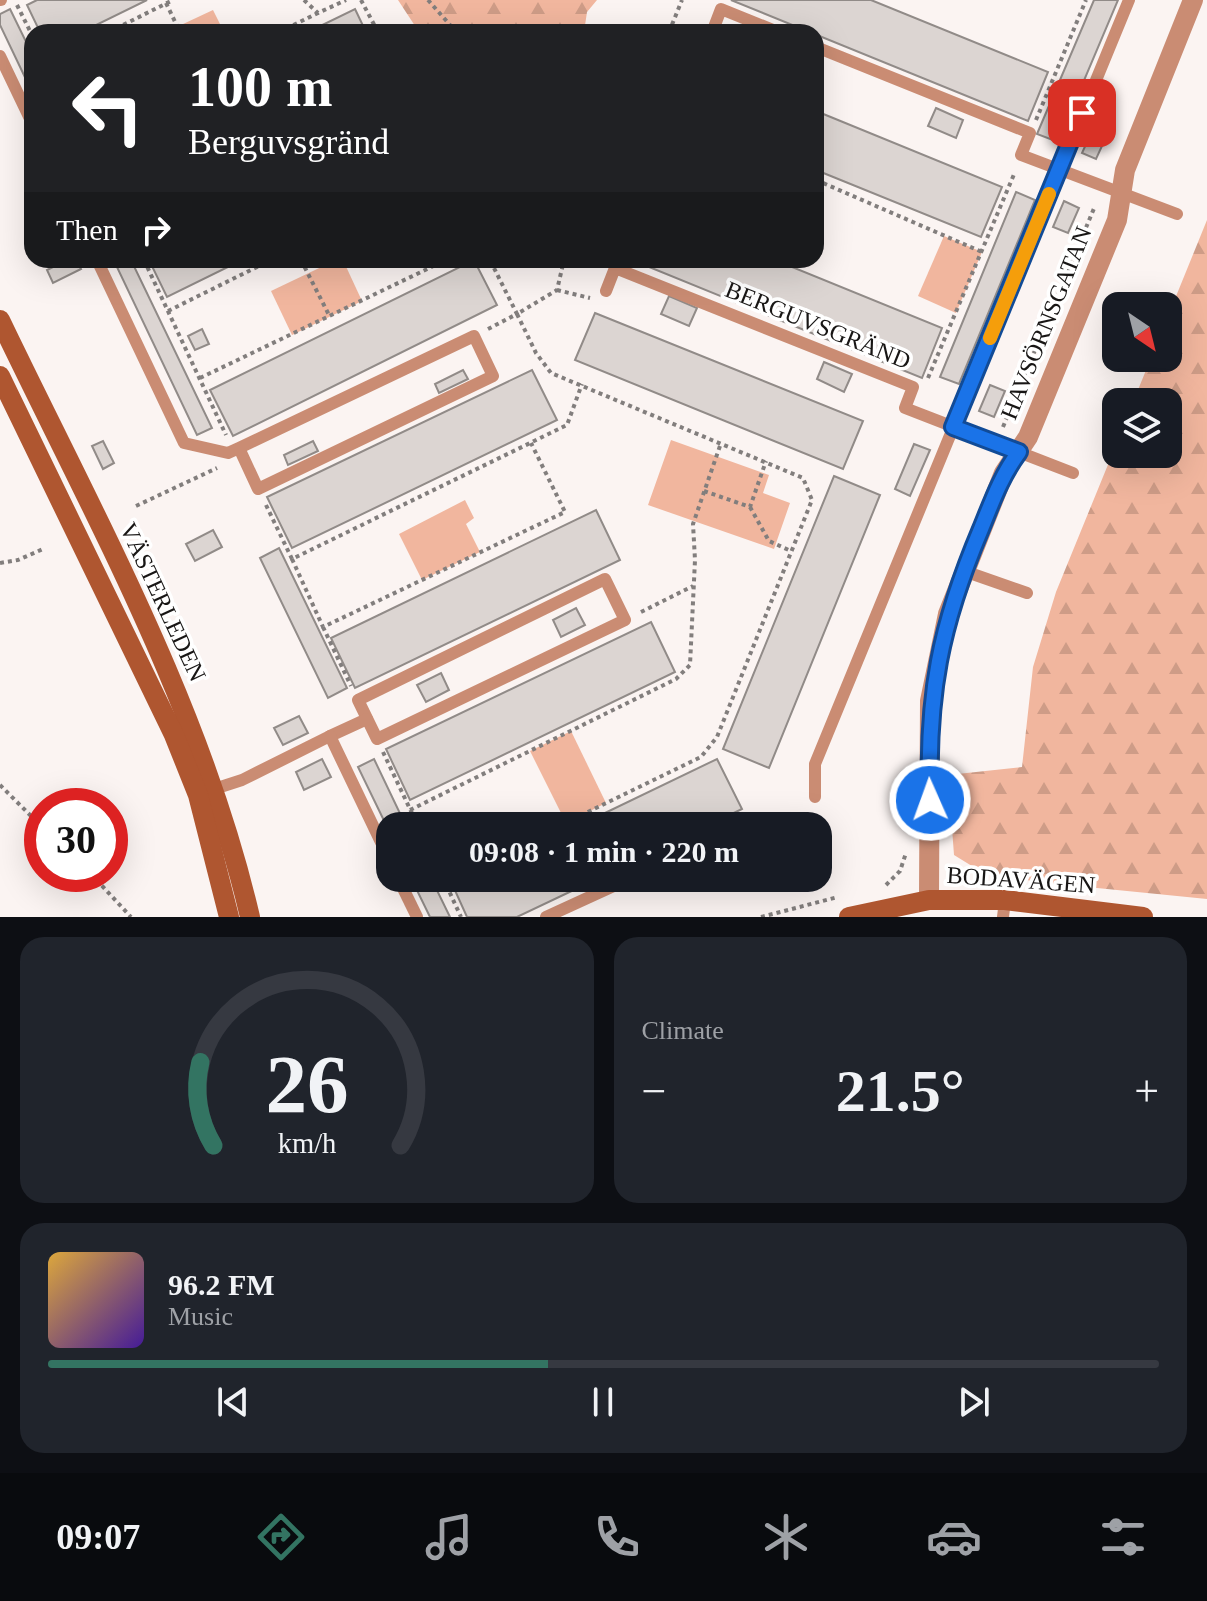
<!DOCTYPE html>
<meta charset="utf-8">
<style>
:root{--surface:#171b24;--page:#20242c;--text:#f1f3f6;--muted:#9ea1a6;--line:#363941;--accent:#337462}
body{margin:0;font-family:"Times New Roman",serif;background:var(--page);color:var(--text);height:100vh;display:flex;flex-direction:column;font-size:30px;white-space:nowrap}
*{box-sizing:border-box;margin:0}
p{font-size:26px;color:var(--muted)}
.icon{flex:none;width:44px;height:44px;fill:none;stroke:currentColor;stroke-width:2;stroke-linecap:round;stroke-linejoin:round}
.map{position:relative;height:917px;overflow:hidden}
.drawer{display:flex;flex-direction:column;gap:20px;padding:20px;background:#0d0f14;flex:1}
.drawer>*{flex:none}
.top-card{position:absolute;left:24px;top:24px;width:800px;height:244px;border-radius:24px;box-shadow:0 8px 32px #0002;background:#202124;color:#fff;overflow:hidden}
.needle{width:52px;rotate:145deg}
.fabs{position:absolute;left:1102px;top:292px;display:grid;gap:16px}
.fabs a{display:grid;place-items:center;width:80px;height:80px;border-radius:16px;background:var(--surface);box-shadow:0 8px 32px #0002;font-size:40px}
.speed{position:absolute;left:24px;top:788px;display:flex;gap:16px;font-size:40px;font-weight:700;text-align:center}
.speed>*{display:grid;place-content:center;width:104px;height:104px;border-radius:50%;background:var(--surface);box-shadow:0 8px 32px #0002;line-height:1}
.speed .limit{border:12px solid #d22;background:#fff;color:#111}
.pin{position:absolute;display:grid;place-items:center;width:68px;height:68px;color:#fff;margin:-34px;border-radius:16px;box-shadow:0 4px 12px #0006}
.me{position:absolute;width:88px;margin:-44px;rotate:358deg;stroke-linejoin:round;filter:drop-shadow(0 0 6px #0008)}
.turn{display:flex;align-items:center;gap:28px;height:168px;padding:0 32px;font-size:36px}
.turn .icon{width:104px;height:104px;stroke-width:2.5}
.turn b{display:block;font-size:56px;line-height:68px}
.then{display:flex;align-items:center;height:76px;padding:0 32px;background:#0003;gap:16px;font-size:30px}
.big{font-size:60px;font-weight:700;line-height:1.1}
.drawer .widget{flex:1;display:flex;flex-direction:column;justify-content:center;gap:12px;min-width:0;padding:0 28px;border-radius:24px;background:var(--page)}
.drawer .dial{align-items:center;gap:0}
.dial svg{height:208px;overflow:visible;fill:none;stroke:var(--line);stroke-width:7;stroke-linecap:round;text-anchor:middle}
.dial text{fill:var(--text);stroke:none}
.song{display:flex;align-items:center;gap:24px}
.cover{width:96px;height:96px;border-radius:12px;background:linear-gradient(135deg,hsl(40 70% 55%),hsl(260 70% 35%))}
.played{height:8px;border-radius:4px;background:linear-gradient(90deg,var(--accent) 45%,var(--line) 45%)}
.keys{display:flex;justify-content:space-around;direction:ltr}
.heat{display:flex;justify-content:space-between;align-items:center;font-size:44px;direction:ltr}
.drawer .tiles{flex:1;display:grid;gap:20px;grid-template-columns:1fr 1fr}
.widget:last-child{grid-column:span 2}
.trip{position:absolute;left:376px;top:812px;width:456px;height:80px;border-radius:24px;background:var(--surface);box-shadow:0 8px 32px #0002;font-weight:700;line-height:80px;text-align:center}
.menu{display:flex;height:128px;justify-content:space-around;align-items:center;background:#090b0e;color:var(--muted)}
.menu .icon{width:56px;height:56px}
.menu .active{color:var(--accent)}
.menu b{font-size:36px;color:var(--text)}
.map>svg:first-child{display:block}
.forest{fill:url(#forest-firs)}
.park{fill:#f1b69e}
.building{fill:#dcd5d2;stroke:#918b88;stroke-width:2}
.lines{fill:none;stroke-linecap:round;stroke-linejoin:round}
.path{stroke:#827e7d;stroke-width:4;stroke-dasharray:4 4;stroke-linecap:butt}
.lane{stroke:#ca8c73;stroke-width:12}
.street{stroke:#ca8c73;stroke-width:20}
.secondary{stroke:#af5630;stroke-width:20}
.route-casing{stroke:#114b97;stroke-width:20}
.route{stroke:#1a73e8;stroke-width:14}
.slow{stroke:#f59e0b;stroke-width:14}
.labels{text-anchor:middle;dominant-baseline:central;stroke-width:7;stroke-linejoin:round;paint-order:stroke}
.street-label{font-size:24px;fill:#181615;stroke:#fff}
</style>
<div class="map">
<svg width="1207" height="917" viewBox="0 0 1207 917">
<defs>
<pattern id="forest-firs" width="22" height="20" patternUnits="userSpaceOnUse" patternTransform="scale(2)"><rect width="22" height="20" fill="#f1b69e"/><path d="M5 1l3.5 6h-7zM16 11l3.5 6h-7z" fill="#ce9c87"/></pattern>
</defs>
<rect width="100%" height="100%" fill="#fbf4f2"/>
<g class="forest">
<polygon points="398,0 597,0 587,12 584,32 419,32"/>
<polygon points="1207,220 1207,899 1037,882 980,871 954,855 948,775 1022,767 1033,667 1056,592 1116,445 1116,454 1168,454 1168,402 1133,402 1151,358 1168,358 1168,316"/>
</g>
<g class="park">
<polygon points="213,10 224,32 166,32"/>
<polygon points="944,236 982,252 956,313 918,296"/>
<polygon points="336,260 343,260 362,301 292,335 271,291"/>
<polygon points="671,440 769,475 763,493 790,503 774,549 648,505"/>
<polygon points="465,500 474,518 466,524 480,552 422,580 399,534"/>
<polygon points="571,731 606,803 566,823 530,751"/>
</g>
<g class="building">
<polygon points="37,0 147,0 82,32 40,32 27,5"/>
<polygon points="731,0 871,0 1048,72 1028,121"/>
<polygon points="1094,0 1118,0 1058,142 1037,134"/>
<polygon points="10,9 32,54 32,92 0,25 0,14"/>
<polygon points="355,9 366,32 308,32"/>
<polygon points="936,108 963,120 956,138 928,126"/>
<polygon points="816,111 1002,187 981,237 816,170"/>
<polygon points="1093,129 1107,135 1096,159 1082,153"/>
<polygon points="1016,192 1035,200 959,384 940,377"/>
<polygon points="1064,201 1079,208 1068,233 1053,227"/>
<polygon points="67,260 76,260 81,269 53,283 47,270"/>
<polygon points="126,260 131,260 212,428 197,435 116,265"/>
<polygon points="149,260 242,260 167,297"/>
<polygon points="474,260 497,305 233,436 210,390"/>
<polygon points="632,260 775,260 942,328 922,378"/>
<polygon points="669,296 697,308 689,326 661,314"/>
<polygon points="595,313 863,421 843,469 575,360"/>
<polygon points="202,329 209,344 195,350 188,336"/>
<polygon points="824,362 852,374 844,392 817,379"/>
<polygon points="463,370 468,379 439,393 435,384"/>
<polygon points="532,370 557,420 292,548 267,497"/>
<polygon points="990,385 1005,391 994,417 979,411"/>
<polygon points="103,441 114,463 103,469 92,446"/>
<polygon points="313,441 318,451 288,465 284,455"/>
<polygon points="914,444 930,450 910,496 895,489"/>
<polygon points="834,476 880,495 769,768 723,749"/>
<polygon points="596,510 620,560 355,688 331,638"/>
<polygon points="213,530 222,547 195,561 186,544"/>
<polygon points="279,548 347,688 328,698 260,558"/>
<polygon points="576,608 585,625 561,637 553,620"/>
<polygon points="651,622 675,672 410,800 386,749"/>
<polygon points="441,673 449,690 426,702 417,685"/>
<polygon points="299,716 308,733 283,745 274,728"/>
<polygon points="322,759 331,777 304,790 296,772"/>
<polygon points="374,759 406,826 390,826 390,833 358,767"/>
<polygon points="717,759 742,809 707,826 578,826"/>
<polygon points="411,878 431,878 450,917 430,917"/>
<polygon points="470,878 599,878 517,917 467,917 453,886"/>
</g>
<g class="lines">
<g class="path">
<polyline points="304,0 318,13 346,0"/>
<polyline points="361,0 378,32"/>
<polyline points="428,0 451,26 466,32"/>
<polyline points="166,3 180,32"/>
<polyline points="17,5 32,35"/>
<polyline points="109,32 173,0"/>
<polyline points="279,32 318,13"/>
<polyline points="669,32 682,0"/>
<polyline points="1036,120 1086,0"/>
<polyline points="816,180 982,252"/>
<polyline points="144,260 226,435"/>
<polyline points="301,260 330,317"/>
<polyline points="557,290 590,298"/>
<polyline points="168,311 271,260"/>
<polyline points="488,329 517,314 490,260"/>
<polyline points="200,378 446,260"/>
<polyline points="928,378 1015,172"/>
<polyline points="1003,427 1095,206"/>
<polyline points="704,491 750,507 766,461"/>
<polyline points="266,505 292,559 567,425 582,384"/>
<polyline points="136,506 217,468"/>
<polyline points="750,507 769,541 791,551"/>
<polyline points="292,559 323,627 565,512 531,443"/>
<polyline points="0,563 18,560 43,549"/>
<polyline points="641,612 693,586"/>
<polyline points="323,627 351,686"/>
<polyline points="383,752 418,826"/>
<polyline points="0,785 42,827"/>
<polyline points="410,810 676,679 690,665 695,560 693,524 721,443"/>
<polyline points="559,826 701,757 717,737 812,500 803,478 551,373 536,353 517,314 557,290 564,260"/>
<polyline points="91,874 131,917"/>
<polyline points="443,878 461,917"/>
<polyline points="445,882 453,878"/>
<polyline points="886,885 900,871 906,853"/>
<polyline points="761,917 838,897"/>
</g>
<g class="lane">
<polyline points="0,0 1,0"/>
<polyline points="713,30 721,9 778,32"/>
<polyline points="816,47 1030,133 1021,155 1177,214"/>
<polyline points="0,56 32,123"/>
<polyline points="97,260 184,443 228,453 239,448 474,336 493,376 258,489 239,448"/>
<polyline points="606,291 615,268 913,387 905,408 1073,473"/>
<polyline points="964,571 1027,593"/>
<polygon points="605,579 625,620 377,739 358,700"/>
<polyline points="330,736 367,719"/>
<polyline points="208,791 242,780 330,736 390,861"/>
<polyline points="815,797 815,764 1129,0"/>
<polyline points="398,878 417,917"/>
<polyline points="546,917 631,878"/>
<polyline points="1003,917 1005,900"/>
</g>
<polyline class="street" points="929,900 930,701 948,614 1004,473 1028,437 1117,220 1125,170 1193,0"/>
<g class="secondary">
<path d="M0,320C93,514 201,706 250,917"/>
<polyline points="0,376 174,735 198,795 229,917"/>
<polyline points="849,917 929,900 1005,900 1143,917"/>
</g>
</g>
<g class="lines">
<defs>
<path id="route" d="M930,800C927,694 940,626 981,529C992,502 1001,476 1019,452L953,427L1082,113"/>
</defs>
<use href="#route" class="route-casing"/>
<use href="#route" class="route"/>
<polyline class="slow" points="990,338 1049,194"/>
</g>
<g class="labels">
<g class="street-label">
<text transform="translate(1046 323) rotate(-68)">HAVSÖRNSGATAN</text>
<text transform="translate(818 325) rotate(22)">BERGUVSGRÄND</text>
<text transform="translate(163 602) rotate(65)">VÄSTERLEDEN</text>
<text transform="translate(1021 880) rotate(4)">BODAVÄGEN</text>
</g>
</g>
</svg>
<div class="fabs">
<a><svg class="needle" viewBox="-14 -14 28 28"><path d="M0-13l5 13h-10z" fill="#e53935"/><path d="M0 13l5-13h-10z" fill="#9ea1a6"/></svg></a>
<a><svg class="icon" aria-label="layers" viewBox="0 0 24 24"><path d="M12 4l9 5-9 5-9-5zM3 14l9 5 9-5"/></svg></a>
</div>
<div class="speed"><div class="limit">30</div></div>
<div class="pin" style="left:1082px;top:113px;background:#d93025"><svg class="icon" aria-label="arrive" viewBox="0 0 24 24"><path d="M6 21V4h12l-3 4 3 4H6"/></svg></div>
<svg class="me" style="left:930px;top:800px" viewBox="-20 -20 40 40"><circle r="17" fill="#1a73e8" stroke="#fff" stroke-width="3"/><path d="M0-11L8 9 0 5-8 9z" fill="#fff"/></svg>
<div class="trip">09:08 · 1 min · 220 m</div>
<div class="top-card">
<div class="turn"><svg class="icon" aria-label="left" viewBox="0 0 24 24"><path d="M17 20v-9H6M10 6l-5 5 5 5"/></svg><div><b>100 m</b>Berguvsgränd</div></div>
<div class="then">Then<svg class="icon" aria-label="right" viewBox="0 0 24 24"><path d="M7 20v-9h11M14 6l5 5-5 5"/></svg></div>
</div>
</div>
<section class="drawer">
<div class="tiles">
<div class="widget dial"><svg viewBox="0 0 100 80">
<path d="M14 69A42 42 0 1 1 86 69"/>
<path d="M14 69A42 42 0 0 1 9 37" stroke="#337462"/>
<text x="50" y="56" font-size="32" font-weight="700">26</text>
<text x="50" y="72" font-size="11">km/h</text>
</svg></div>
<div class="widget"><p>Climate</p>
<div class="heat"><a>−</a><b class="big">21.5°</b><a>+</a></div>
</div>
<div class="widget">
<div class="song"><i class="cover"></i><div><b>96.2 FM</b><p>Music</p></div></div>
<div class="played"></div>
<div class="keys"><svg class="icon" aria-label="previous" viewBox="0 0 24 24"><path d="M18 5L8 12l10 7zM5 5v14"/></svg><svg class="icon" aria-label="pause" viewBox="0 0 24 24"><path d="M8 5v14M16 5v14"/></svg><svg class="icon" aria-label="next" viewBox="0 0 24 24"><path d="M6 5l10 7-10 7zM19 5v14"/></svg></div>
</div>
</div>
</section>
<nav class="menu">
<b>09:07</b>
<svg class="icon active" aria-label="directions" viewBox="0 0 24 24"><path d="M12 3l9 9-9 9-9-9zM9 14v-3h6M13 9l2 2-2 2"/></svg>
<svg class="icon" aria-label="music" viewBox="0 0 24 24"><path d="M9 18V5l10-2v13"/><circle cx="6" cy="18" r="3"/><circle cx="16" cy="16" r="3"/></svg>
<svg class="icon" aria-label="phone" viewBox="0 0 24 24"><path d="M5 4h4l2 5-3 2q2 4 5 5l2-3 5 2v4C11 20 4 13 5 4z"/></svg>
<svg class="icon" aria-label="climate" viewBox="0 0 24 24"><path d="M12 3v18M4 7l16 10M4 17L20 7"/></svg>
<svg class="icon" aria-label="car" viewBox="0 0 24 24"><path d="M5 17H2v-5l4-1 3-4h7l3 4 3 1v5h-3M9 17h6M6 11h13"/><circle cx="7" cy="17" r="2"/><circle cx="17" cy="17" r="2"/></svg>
<svg class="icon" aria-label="filters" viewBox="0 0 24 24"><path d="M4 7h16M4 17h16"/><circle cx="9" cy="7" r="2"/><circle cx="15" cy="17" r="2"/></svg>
</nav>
